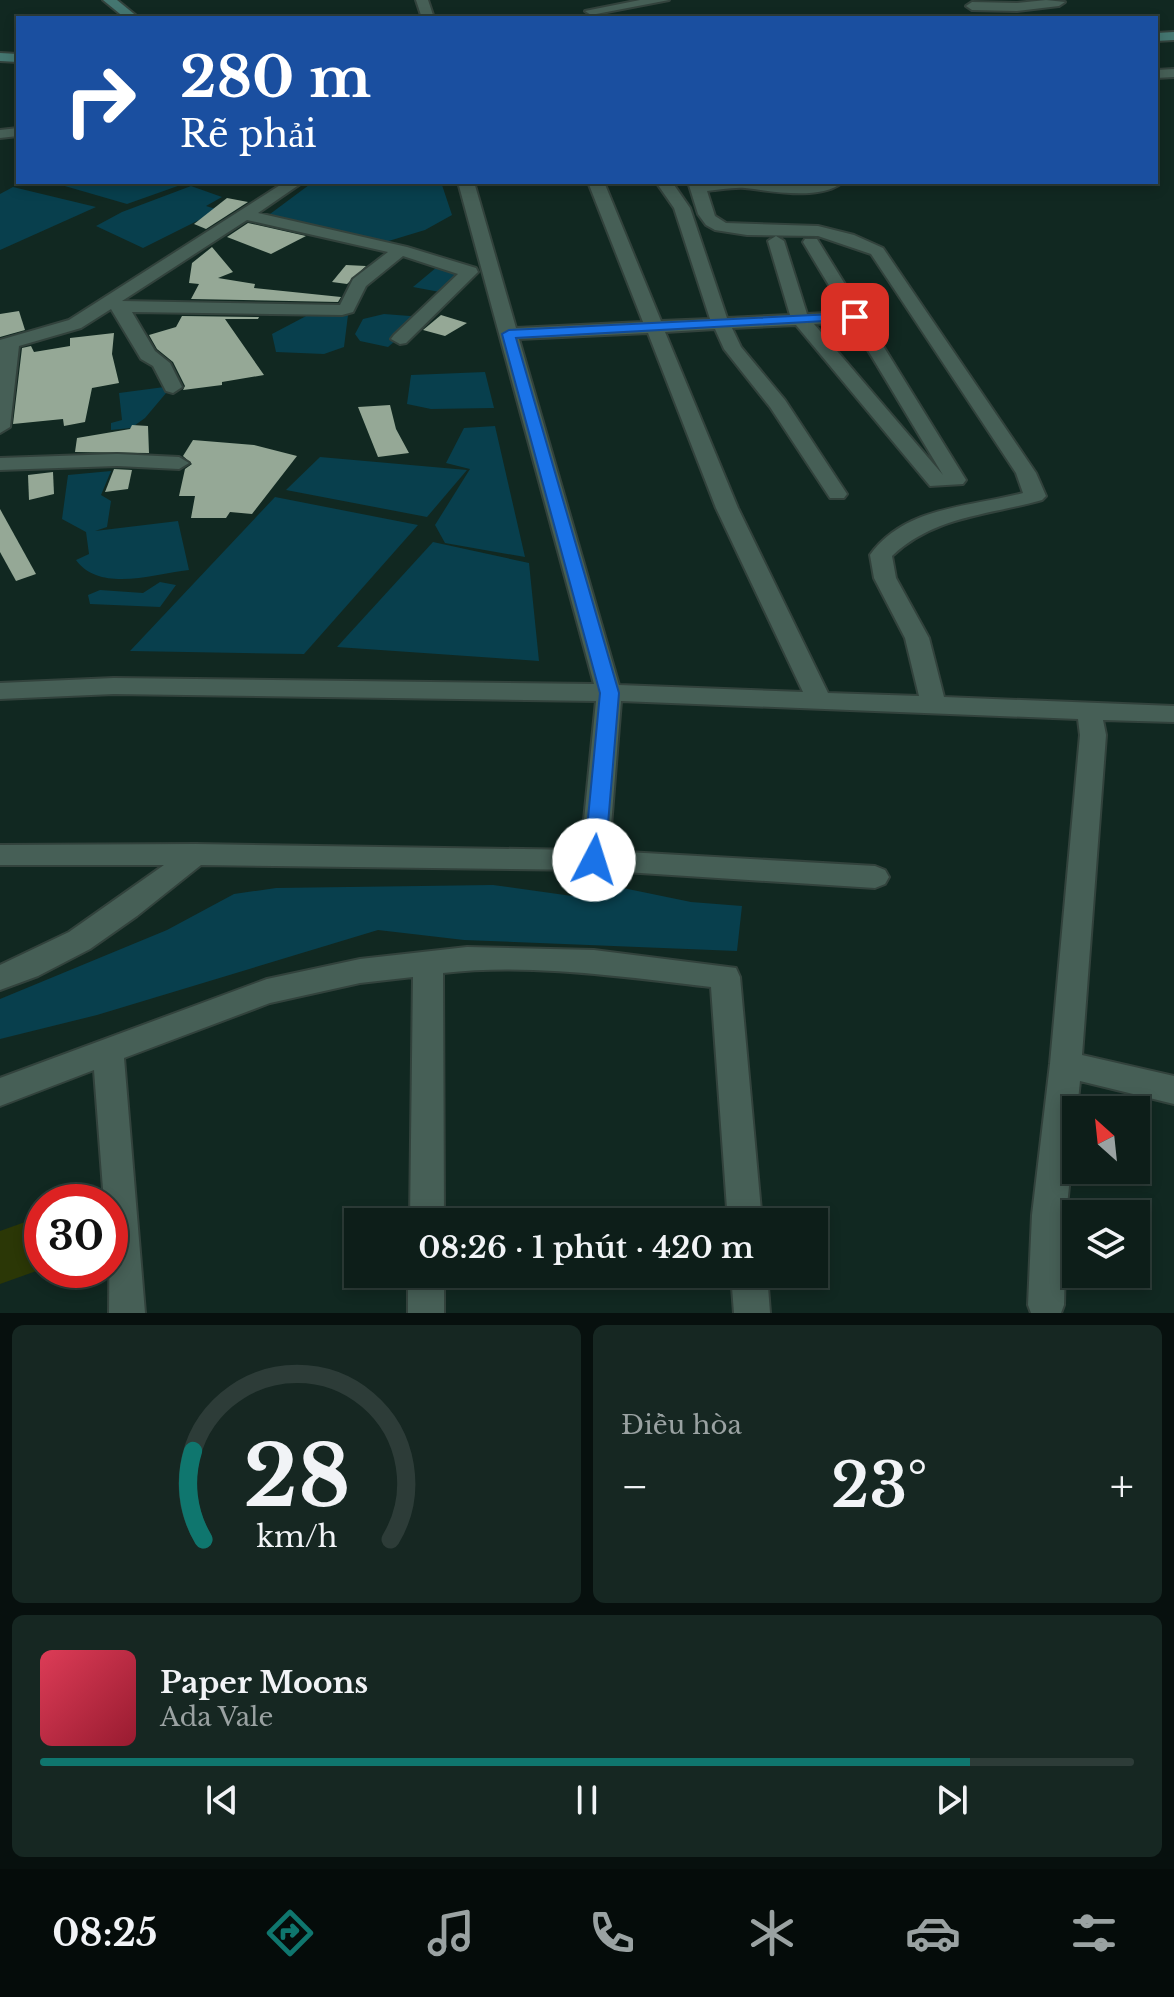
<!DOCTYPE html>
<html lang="vi">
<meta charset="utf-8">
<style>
:root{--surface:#0d1e19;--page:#162722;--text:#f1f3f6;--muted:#9aa2a2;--line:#2d3c38;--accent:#0f766e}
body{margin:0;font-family:"Libre Baskerville",serif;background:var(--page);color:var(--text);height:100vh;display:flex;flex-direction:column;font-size:30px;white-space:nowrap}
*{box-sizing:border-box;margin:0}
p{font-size:26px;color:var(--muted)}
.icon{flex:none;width:44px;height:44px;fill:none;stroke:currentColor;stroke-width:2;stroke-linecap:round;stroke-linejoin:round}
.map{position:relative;height:1313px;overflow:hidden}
.details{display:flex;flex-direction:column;gap:12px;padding:12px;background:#07100e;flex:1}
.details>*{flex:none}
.top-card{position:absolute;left:16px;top:16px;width:1142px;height:168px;border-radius:0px;box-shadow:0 4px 12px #0003,0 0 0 2px var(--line);background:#1a4fa0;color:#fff;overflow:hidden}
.needle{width:52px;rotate:333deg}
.tools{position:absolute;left:1062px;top:1096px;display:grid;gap:16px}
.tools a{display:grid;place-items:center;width:88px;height:88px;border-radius:0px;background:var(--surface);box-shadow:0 4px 12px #0003,0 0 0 2px var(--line);font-size:40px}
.speed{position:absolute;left:24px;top:1184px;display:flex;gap:16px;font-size:40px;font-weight:700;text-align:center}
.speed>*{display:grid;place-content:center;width:104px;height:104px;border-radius:50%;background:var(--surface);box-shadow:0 4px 12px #0003,0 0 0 2px var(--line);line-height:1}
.speed .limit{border:12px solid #d22;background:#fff;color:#111}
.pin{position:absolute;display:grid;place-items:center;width:68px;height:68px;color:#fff;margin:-34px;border-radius:16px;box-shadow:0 4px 12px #0006}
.me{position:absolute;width:88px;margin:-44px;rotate:5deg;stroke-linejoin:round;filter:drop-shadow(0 0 6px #0008)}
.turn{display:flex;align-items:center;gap:28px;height:168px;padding:0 32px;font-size:36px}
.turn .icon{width:104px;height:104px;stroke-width:2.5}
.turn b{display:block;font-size:56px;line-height:68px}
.big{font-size:60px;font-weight:600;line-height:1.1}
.details .tile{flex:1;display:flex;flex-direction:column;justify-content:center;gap:12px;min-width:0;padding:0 28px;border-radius:12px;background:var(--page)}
.details .dial{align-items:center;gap:0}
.dial svg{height:208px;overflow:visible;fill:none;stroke:var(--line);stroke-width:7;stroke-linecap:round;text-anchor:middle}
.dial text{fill:var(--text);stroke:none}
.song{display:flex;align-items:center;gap:24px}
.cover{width:96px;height:96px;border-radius:12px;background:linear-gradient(135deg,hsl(350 70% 55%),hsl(350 70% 35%))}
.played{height:8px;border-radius:4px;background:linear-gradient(90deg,var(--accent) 85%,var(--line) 85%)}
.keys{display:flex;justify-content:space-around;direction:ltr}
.heat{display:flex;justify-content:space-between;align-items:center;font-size:44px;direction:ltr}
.details .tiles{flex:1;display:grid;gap:12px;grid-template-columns:1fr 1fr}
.tile:last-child{grid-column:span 2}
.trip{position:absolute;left:344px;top:1208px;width:484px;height:80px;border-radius:0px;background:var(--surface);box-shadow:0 4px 12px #0003,0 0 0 2px var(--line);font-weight:600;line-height:80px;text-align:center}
.menu{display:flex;height:128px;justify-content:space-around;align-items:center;background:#050c0a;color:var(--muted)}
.menu .icon{width:56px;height:56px}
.menu .current{color:var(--accent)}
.menu b{font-size:36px;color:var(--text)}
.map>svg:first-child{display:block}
.green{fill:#2b3706}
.water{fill:#083f4d}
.building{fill:#95a896}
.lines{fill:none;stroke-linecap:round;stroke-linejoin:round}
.street-casing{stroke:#32423c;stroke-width:4}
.secondary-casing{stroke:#32423c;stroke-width:4}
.street{fill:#465f56;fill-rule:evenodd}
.secondary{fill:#447670;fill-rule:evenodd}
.route{fill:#1a73e8;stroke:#114b97;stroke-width:2}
</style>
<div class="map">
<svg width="1174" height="1313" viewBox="0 0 1174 1313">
<rect width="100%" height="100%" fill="#112821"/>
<polygon class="green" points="42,1216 42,1269 0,1284 0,1231"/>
<g class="water">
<polygon points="51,182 189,182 127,204"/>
<polygon points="313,182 441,182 452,215 425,230 382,243 270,214"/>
<polygon points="191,186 222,197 206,206 219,210 143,248 96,226 122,212"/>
<polygon points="13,187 96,207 0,250 0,194"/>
<polygon points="437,267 461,274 445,293 413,287"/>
<polygon points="310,314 348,315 344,347 324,354 276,352 272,334"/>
<polygon points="384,314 423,317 388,347 360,341 355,334 363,319"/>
<polygon points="485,372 494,408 431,409 407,404 411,375"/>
<polygon points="172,386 145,418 131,428 111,430 111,423 122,420 119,393"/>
<polygon points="495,426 525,557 445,543 435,525 470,469 446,463 464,428"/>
<polygon points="320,457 467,470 427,517 286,490"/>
<path d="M111,471L101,495L111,501L107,527L95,531L178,521L189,570C154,574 100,593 76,560L89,554L86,532L62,519L68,475Z"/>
<polygon points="275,497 418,525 304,654 130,651"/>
<polygon points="433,542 529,563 539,661 337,647"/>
<polygon points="160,582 176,585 160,607 90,604 88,595 100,590 143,593"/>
<polygon points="493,885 572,896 623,888 691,902 742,906 737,951 464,940 378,930 97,1015 0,1039 0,999 167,930 234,894 276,888"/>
</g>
<g class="building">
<polygon points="227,198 248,202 206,229 194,224"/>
<polygon points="248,223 306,236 271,254 227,237"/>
<polygon points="212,247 233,272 218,278 255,284 254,288 341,297 338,302 191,299 199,284 189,283 192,263"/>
<polygon points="346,265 366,266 347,284 332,282"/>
<polygon points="19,311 25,330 0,337 0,314"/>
<polygon points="441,315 467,323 445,336 423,330"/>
<polygon points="182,316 259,317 258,319 225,319 264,375 222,382 222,385 183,390 185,386 173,362 157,349 149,335 176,327"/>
<polygon points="114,333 112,354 119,383 92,388 85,422 64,426 63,419 13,424 22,348 31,346 34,352 70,346 70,338"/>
<polygon points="390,405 396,429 409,453 378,457 358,407"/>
<polygon points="132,425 148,426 149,453 75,452 77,438 130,429"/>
<polygon points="193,440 254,445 297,456 252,514 230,512 226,518 191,518 195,496 179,496 185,469 192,464 183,456"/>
<polygon points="114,469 132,470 128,489 105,492"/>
<polygon points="53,472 54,494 29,500 28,475"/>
<polygon points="0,509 36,574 16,581 0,552"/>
</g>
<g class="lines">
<defs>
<g id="street">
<polygon points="416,0 428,0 434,18 422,18"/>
<polygon points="640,0 669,0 591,15 585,11"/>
<polygon points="1046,0 1065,2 1059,6 1017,11 972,10 966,6 972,2 1017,3"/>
<polygon points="1174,69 1174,77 1156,78 1156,70"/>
<polygon points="18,128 18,136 0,138 0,130"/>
<path d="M285,182H303L258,213L407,247L476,268L478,272L406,343L400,344L391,339L394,335L458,274L403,256L366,286L353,312L342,315L132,312L155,351L170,363L182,387L173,393L166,391L153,366L141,359L111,309L81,328L19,346L10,427L0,433V340L69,320ZM247,220L388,252L353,279L340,305L122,301Z"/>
<path d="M458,182H474L516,328L643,322L588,182H604L661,321L710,319L674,208L656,182H672L690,208L727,318L790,315L768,241L776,236L784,241L807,314L845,312L803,242L805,239H817L966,480L963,484L930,486L796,325L732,328L741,347L785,400L847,494L844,498H830L770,407L724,349L715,329L665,332L738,508L828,693L919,696L905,638L874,578L870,555C905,506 971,507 1023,493L1016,473L871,254L818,236L747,235L715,230L706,225L698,214L688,182H764L787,186L811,182H843C820,201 772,191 745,188C733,187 719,190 707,191L715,216L726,223L818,226L854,235L883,248L1036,473L1046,496L1042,500C989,515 934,516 892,556L896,578L929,638L944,697L1174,706V722L1103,720L1106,735L1082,1055L1174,1076V1104L1080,1081L1066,1215L1064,1305L1061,1313H1031L1028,1305L1032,1215L1050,1064L1080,735L1078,719L621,701L609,851L875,866L885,870L889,877L885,884L875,888L594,870L201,865L137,916L90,949L38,976L0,990V965L69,932L164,865H0V845L196,844L581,850L596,701L114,694L0,699V683L114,678L594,684ZM851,322L943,475L814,324ZM648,333L716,508L803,692L619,685L519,339Z"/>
<polygon points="117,454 179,457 189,463 179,469 117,466 0,470 0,458"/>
<path d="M467,947L594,950L736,968L740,977L762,1222H728L711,987C623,977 531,963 443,973L444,1222H410L413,977L360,983L270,1003L124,1058L145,1313H109L110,1202H104L94,1070L0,1106V1078L267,979L360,959Z"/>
<rect x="408" y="1274" width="36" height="39"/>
<polygon points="731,1274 767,1274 770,1313 734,1313"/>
</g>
<g id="secondary">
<polygon points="103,0 117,0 139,18 125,18"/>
<polygon points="1174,32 1174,40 1156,41 1156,33"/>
<polygon points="0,53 18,54 18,62 0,61"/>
</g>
</defs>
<use href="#street" class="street-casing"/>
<use href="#secondary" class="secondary-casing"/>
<use href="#street" class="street"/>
<use href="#secondary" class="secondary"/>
</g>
<polygon class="route" points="855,313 862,317 860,319 516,338 619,693 605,860 602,865 587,865 584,860 600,693 502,334 509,330"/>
</svg>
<div class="tools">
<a><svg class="needle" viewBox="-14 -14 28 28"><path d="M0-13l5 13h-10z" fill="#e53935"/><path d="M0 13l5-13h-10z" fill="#9aa2a2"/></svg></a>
<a><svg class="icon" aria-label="layers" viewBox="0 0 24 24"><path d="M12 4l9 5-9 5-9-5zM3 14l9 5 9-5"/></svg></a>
</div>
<div class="speed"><div class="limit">30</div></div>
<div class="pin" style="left:855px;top:317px;background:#d93025"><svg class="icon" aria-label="arrive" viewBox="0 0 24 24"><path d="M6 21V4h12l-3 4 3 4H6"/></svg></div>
<svg class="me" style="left:594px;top:860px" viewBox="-20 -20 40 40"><circle r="19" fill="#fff"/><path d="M0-13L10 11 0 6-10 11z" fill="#1a73e8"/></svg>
<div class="trip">08:26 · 1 phút · 420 m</div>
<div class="top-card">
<div class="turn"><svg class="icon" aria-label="right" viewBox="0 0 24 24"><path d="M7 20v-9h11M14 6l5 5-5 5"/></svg><div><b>280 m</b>Rẽ phải</div></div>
</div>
</div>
<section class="details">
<div class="tiles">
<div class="tile dial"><svg viewBox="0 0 100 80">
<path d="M14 69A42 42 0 1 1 86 69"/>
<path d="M14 69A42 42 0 0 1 10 35" stroke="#0f766e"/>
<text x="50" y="56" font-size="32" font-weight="700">28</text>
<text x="50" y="72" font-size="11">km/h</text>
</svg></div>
<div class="tile"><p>Điều hòa</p>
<div class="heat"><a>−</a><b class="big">23°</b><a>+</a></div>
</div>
<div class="tile">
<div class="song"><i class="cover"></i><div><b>Paper Moons</b><p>Ada Vale</p></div></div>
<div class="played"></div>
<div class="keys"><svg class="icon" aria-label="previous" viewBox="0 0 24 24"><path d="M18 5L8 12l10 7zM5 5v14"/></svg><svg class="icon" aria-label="pause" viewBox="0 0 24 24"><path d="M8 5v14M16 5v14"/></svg><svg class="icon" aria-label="next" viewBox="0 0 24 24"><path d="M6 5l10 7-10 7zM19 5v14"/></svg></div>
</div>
</div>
</section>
<nav class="menu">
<b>08:25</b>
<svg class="icon current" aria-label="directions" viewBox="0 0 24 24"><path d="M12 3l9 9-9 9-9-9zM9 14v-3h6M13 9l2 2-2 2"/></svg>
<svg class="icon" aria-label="music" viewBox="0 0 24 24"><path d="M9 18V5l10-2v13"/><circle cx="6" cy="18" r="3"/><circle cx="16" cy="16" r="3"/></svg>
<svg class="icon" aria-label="phone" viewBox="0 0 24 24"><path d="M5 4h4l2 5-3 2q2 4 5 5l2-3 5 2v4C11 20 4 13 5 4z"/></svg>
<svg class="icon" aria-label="climate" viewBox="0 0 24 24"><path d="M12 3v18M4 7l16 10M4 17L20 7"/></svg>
<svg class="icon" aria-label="car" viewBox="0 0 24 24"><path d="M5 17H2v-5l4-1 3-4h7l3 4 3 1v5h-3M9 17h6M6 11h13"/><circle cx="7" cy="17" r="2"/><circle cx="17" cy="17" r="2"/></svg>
<svg class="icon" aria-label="filters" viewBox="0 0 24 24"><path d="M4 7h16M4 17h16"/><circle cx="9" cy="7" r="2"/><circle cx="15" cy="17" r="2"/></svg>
</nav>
